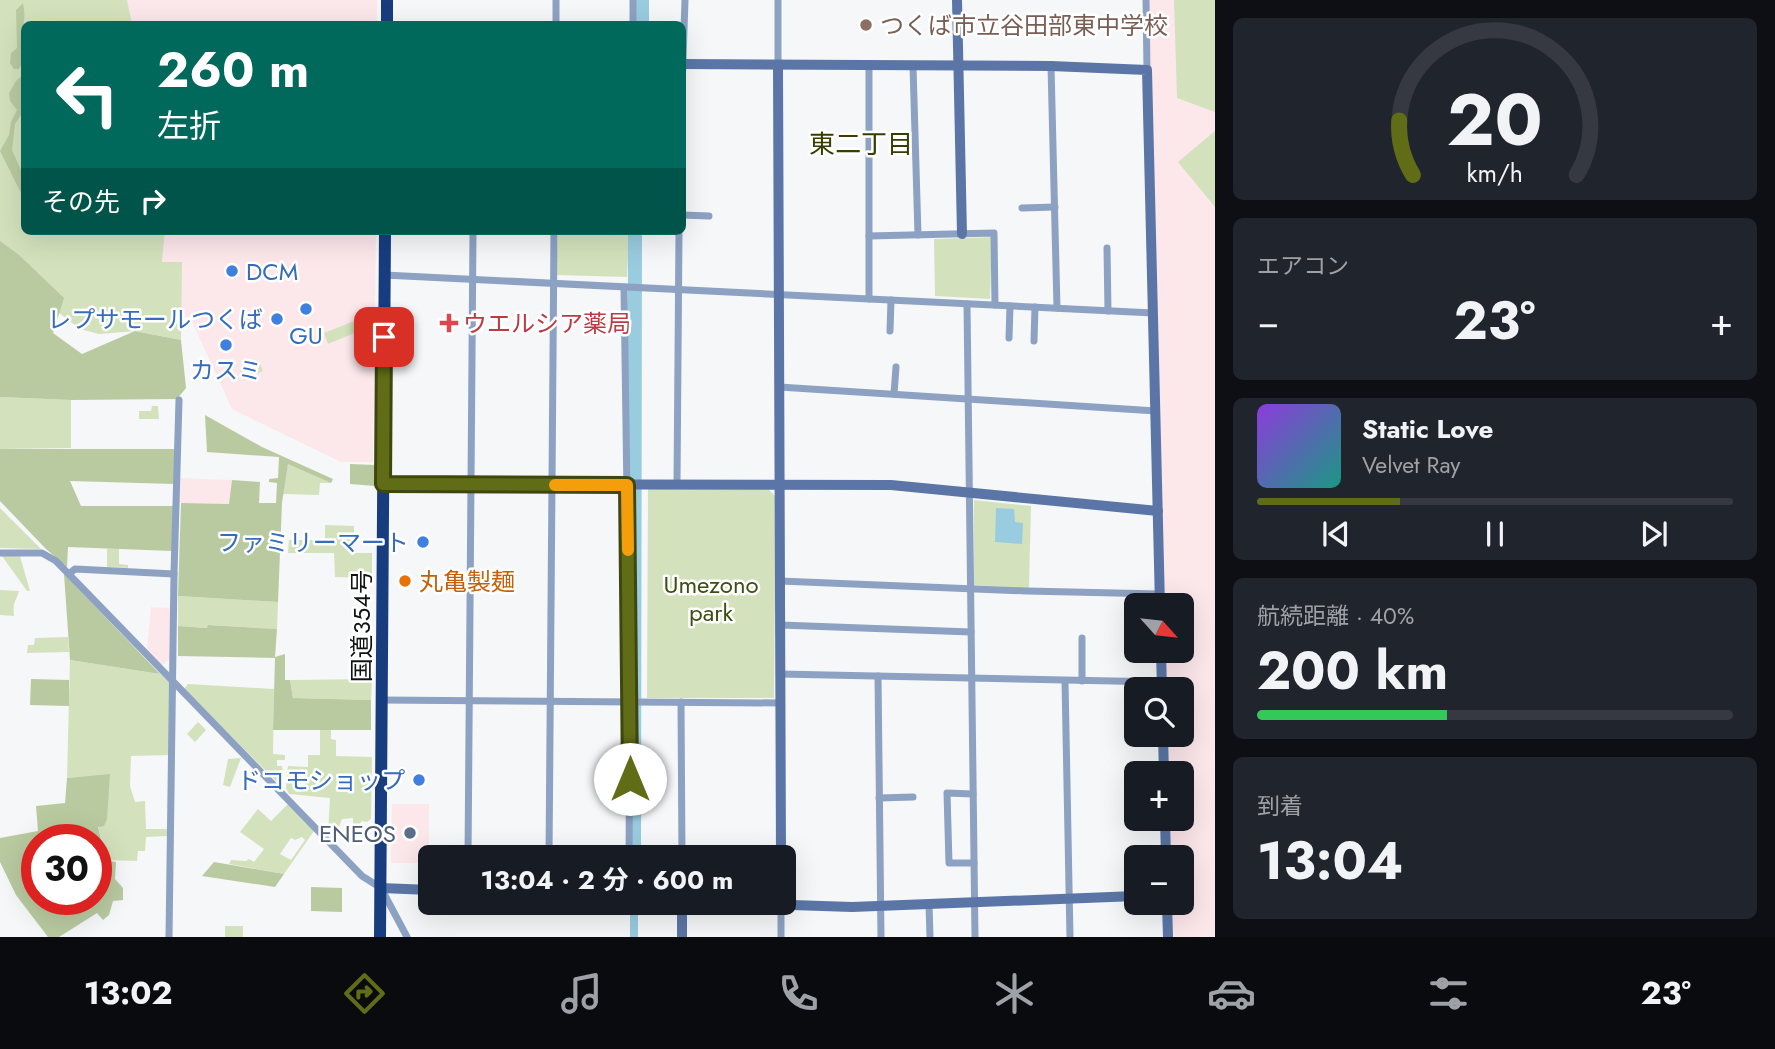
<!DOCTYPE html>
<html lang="ja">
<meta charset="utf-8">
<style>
:root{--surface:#171b24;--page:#20242c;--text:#f1f3f6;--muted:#9ea1a6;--line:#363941;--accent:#616d16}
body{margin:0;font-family:Jost,"Noto Sans JP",sans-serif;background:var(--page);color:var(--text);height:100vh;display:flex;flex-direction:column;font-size:26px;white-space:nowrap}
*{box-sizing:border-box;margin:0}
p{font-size:23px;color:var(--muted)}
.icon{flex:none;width:38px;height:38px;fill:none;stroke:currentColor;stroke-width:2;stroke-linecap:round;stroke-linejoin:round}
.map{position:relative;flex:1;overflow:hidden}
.drawer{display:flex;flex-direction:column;gap:18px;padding:18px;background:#0d0f14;width:560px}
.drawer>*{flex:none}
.guide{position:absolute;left:21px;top:21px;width:665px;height:214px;border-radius:10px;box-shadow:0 7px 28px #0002;background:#00695c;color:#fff;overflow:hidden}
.needle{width:46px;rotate:117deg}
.buttons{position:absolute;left:1124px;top:593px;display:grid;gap:14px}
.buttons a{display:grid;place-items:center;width:70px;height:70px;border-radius:10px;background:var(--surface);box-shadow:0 7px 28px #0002;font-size:35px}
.speed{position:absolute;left:21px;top:824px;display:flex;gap:14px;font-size:35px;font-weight:700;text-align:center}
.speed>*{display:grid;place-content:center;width:91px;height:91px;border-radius:50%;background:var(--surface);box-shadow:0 7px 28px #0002;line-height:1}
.speed .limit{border:10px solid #d22;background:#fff;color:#111}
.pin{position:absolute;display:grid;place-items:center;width:60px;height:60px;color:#fff;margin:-30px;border-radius:14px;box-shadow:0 4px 10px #0006}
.me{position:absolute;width:77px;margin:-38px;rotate:0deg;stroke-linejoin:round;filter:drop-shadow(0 0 5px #0008)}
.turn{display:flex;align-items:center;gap:24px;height:147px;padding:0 21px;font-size:32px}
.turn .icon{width:91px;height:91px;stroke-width:2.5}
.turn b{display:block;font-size:49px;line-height:60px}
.then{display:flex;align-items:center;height:66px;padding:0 21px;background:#0003;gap:14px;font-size:26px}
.big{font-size:52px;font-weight:700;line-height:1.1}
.drawer .card{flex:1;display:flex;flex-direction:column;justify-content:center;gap:10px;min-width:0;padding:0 24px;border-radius:10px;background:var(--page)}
.drawer .dial{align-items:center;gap:0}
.dial svg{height:182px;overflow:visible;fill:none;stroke:var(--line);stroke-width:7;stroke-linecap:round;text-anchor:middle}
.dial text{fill:var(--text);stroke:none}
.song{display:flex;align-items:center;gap:21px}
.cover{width:84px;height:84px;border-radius:10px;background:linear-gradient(135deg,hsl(270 70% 55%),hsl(170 70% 35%))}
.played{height:7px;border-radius:4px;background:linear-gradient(90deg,var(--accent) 30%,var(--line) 30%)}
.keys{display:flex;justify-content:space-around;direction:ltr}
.heat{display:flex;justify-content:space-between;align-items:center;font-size:38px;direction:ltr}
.charge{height:10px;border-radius:5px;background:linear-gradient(90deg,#34c759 40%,var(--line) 0)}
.trip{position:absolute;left:418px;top:845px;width:378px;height:70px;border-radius:10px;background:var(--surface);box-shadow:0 7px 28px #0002;font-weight:700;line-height:70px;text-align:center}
.menu{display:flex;height:112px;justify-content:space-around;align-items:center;background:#090b0e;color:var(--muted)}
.menu .icon{width:49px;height:49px}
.menu .selected{color:var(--accent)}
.menu b{font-size:32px;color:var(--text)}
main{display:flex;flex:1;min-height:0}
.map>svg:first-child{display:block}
.commercial{fill:#fce7eb}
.green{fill:#d3e2bd;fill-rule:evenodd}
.forest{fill:#b9caa0;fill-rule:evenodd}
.water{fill:#99ccdf}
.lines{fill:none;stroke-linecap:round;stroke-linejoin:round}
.canal{stroke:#99ccdf;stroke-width:8}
.river{stroke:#99ccdf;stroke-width:14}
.street{stroke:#8da1c2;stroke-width:7}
.secondary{stroke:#5b76a6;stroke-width:10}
.highway{stroke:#183d7f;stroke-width:12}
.route-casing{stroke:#3f470e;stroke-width:18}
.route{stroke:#616d16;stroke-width:12}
.slow{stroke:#f59e0b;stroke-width:12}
.education-dot{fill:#8d6e63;stroke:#fff;stroke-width:2.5}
.shop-dot{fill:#3f7fe0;stroke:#fff;stroke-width:2.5}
.health-dot{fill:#e0444e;stroke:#fff;stroke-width:2.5}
.food-dot{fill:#e8710a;stroke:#fff;stroke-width:2.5}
.service-dot{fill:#5c6f8a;stroke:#fff;stroke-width:2.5}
.labels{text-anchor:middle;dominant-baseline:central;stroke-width:5;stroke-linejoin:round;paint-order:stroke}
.education-label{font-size:24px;fill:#785e54;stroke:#fff;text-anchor:start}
.shop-label{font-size:24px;fill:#366cbe;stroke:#fff;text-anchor:end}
.health-label{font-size:24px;fill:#be3a42;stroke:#fff;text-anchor:start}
.food-label{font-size:24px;fill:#c56008;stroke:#fff;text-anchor:start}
.park-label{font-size:24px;fill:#3c4f11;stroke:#fff}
.street-label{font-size:24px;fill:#111212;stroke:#fff}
.service-label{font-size:24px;fill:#4e5e75;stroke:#fff;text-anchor:end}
.neighbourhood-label{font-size:26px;fill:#363e00;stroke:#fff}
</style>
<main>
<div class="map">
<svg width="1215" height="937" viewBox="0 0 1215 937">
<rect width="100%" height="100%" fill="#f6f7f9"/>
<g class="commercial">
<polygon points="127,0 377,0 377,24 132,24"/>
<polygon points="1148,0 1215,0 1215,937 1172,937 1171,903 1181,903 1181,858 1170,857 1169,819 1181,819 1181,774 1168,773 1167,735 1181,735 1181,690 1166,689 1165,651 1181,651 1181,606 1164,605"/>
<polygon points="165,231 376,231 373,462 341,462 232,409 190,317 181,317 181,262 162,262"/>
<polygon points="180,478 232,480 230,504 179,503"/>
<polygon points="151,607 171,608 171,659 162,665 147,649"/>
<polygon points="392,804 429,804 429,863 391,863"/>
</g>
<g class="green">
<polygon points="0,0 127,0 132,24 24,24 24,231 165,231 162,262 182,262 181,340 136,331 99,334 80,329 0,268"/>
<polygon points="1174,0 1215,0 1215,112 1177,98"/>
<polygon points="1215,131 1215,207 1178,162"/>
<polygon points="558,233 629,235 627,277 556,275"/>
<polygon points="992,237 990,299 935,296 934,239"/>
<polygon points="357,320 359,331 328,344 324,333"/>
<polygon points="259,362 263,371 244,380 240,370"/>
<polygon points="0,397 71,400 71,448 0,449"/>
<polygon points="152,406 158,406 159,419 139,419 139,411 151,411"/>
<polygon points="288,463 331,483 320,483 319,495 283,494"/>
<polygon points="648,489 768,489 776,497 774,698 647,698"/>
<polygon points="974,500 1031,506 1029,588 974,585"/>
<polygon points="0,508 41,549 0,548"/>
<polygon points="325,525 354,526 354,553 372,553 372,578 335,577 334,553 288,553 289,540 325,540"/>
<polygon points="107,549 119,549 119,564 128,565 128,568 107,567"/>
<polygon points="2,556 20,556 30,591 27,591"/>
<path d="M0,590L19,591C15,605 13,599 14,616L0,615Z"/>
<polygon points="178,596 278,602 277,629 209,625 208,628 178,626"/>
<polygon points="68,637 69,652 27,653 28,645 34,645 35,638"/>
<polygon points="70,660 160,674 171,684 171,755 131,756 130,786 135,802 145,801 146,829 167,829 167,836 146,837 145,851 138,851 137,861 106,860 98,826 110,775 67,778"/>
<polygon points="372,679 371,700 293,698 290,680"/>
<polygon points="188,684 274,689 273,754 285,755 285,760 277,760 277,766 282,766 283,772 278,783 184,689"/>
<polygon points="198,722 206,730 195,742 187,734"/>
<path d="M320,730H331V739L336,740V756L372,757L371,819L367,822L362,821L358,826L353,825V818L342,819L337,832L328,833L330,798L289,794L286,788L288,766L308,767V755H320ZM294,771H307L305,791L294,790Z"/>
<polygon points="241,758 230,787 223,785 228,759"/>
<path d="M288,804L314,831L284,874L229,864L231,860L246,861L249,859L254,862L264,849L240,832L258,809L271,821ZM302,837L305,840L291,860L280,854L291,838L295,840Z"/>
<rect x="225" y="926" width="18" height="11"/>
</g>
<g class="forest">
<path d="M23,3C27,18 21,31 22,46C22,55 25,60 19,69H14L10,63L11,53L17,48L16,10Z"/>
<polygon points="24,74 24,110 15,124 12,150 24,177 24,199 0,151 9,135 11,122 17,110 10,101 9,93 16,81"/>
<polygon points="0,241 19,255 64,298 53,333 82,354 135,331 181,340 186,388 177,399 71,400 0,397"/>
<polygon points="205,415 262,447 333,479 331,483 288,464 282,503 278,602 178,596 181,503 229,504 232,480 260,482 259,503 276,503 277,483 269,482 269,479 278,478 279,457 207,452"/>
<polygon points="0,449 174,449 174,484 70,481 81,506 173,506 172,551 68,547 67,567 46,549 0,501"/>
<polygon points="350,464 375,465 375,486 350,484"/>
<polygon points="64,574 160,674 70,660"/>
<polygon points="208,625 277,629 275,657 285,654 285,680 290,680 293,698 371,700 371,730 273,730 275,658 178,656 178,626 207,628"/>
<polygon points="31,679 69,680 69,706 30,705"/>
<path d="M110,774L107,819L104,826L98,827L106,860L116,862L115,879L123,888V900L113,901L109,915L103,920L97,913L59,937H48L16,895L0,862V838L38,831L36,806L65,803L67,778ZM37,840H96V900H37Z"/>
<polygon points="214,862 284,874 275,887 202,876"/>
<polygon points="311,887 342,888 342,912 311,911"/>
</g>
<polygon class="water" points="996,508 1014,509 1015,522 1023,523 1022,544 995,542"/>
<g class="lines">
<polyline class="canal" points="634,903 634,937"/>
<g class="river">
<polyline points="642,24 642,0"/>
<polyline points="634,858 635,231"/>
</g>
<g class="street">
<polyline points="633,0 633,24"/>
<polyline points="778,0 778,66"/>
<polyline points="1146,0 1147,70"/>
<polyline points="556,24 556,0"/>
<polyline points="869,65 869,299"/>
<polyline points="913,66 918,235"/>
<polyline points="1051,66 1057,308"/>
<polyline points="682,89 685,0"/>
<polyline points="1022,208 1055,207"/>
<polyline points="682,215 709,216"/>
<polyline points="869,236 994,233 995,305"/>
<polyline points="1107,248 1108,311"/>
<polyline points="384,275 1153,313"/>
<polyline points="624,287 630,701 629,858"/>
<polyline points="967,304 975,937"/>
<polyline points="890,331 891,300"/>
<polyline points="1009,338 1010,306"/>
<polyline points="1034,341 1035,307"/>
<polyline points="779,387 1156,411"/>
<polyline points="894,394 896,367"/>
<polyline points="677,484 679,231"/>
<polyline points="0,553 42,553 56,561 362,876 381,888 407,937"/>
<polyline points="69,574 75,569 174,574"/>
<polyline points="780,581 1027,591 1160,594"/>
<polyline points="780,625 971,632"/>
<polyline points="1082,638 1082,681"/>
<polyline points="780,674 1162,682"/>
<polyline points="878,676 881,937"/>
<polyline points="1065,681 1070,937"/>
<polyline points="381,700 780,703"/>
<polyline points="681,702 682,858"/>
<polyline points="973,794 947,793 949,863 974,863"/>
<polyline points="879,798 913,797"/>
<polyline points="468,858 473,231"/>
<polyline points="549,858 554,231"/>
<polyline points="929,904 930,937"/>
<polyline points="781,905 781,937"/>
<polyline points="169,937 174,574 179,400"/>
</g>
<g class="secondary">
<polyline points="957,0 962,234"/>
<polyline points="682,64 1051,66 1147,70 1160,606"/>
<polyline points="778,66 781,858"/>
<polyline points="383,484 891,485 1158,511"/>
<polyline points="1161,651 1162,690"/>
<polyline points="1163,735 1164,774"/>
<polyline points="1165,819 1166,858"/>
<polyline points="381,888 430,890"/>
<polyline points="682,903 682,937"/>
<polyline points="730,903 852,907 1136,896"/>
<polyline points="1167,903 1168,937"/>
</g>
<g class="highway">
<polyline points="387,0 387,24"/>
<polyline points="380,937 385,231"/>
</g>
</g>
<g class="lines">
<defs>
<polyline id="route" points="384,337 383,484 627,485 630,779"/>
</defs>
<use href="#route" class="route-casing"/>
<use href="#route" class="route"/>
<polyline class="slow" points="555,485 627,485 628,550"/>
</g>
<circle class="education-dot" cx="866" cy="25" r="7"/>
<g class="shop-dot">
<circle cx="232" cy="271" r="7"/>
<circle cx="306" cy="309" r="7"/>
<circle cx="277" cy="319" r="7"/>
<circle cx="226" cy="345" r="7"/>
<circle cx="423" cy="542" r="7"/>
<circle cx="419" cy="780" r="7"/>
</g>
<path class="health-dot" d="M445.5 312.5h7v7h7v7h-7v7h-7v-7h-7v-7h7z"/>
<circle class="food-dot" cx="405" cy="581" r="7"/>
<circle class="service-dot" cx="410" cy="833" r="7"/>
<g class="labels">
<g class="education-label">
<text x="880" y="25">つくば市立谷田部東中学校</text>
</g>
<g class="shop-label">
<text x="246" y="271" text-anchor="start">DCM</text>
<text x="263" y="319">レプサモールつくば</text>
<text x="306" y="335" text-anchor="middle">GU</text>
<text x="226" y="370" text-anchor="middle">カスミ</text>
<text x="409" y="542">ファミリーマート</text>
<text x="405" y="780">ドコモショップ</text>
</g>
<g class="health-label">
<text x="463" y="323">ウエルシア薬局</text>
</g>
<g class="food-label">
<text x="419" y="581">丸亀製麺</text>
</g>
<g class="park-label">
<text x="711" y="584">Umezono<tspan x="711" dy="28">park</tspan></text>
</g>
<g class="street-label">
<text transform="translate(361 626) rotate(-90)">国道354号</text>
</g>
<g class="service-label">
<text x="396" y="833">ENEOS</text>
</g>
<g class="neighbourhood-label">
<text x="861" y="144">東二丁目</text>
</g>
</g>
</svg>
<div class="buttons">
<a><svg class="needle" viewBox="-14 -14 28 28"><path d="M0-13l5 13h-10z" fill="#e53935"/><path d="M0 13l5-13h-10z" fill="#9ea1a6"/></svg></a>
<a><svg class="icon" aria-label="search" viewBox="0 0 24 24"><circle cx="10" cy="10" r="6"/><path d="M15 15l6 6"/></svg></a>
<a>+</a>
<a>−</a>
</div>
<div class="speed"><div class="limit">30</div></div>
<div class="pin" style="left:384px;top:337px;background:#d93025"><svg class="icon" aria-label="arrive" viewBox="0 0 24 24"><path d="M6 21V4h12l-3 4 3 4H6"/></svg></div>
<svg class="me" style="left:630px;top:779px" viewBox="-20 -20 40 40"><circle r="19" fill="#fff"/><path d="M0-13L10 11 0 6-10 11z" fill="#616d16"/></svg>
<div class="trip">13:04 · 2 分 · 600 m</div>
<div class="guide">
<div class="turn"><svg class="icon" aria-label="left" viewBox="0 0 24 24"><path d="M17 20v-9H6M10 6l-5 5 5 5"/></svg><div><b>260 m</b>左折</div></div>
<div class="then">その先<svg class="icon" aria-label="right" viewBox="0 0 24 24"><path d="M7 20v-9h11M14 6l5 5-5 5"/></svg></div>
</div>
</div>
<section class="drawer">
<div class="card dial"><svg viewBox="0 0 100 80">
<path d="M14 69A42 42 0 1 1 86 69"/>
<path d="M14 69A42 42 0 0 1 8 45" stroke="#616d16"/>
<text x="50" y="56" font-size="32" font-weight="700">20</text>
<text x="50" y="72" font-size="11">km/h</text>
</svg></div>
<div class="card"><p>エアコン</p>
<div class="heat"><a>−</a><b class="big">23°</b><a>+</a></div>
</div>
<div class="card">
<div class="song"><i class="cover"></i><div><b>Static Love</b><p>Velvet Ray</p></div></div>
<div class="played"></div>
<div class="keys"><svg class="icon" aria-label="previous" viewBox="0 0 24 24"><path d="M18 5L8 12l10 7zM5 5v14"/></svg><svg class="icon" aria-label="pause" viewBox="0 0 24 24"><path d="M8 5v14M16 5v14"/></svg><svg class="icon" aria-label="next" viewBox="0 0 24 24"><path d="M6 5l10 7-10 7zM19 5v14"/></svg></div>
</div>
<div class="card"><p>航続距離 · 40%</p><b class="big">200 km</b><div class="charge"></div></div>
<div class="card"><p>到着</p><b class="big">13:04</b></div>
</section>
</main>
<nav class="menu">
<b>13:02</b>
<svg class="icon selected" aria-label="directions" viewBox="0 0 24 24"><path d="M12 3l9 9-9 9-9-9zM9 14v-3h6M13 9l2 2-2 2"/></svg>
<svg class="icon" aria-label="music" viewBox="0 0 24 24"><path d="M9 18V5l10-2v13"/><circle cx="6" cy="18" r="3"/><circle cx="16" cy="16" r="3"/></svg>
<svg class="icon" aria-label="phone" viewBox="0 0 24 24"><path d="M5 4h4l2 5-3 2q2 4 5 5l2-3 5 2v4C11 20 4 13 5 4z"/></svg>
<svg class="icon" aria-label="climate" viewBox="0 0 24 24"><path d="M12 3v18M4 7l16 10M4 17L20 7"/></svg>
<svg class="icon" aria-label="car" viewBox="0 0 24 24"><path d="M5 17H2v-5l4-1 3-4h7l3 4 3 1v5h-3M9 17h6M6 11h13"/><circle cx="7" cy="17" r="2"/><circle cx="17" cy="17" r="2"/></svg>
<svg class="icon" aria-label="filters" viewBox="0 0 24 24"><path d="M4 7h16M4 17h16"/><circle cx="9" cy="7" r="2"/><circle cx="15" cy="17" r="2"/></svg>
<b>23°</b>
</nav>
